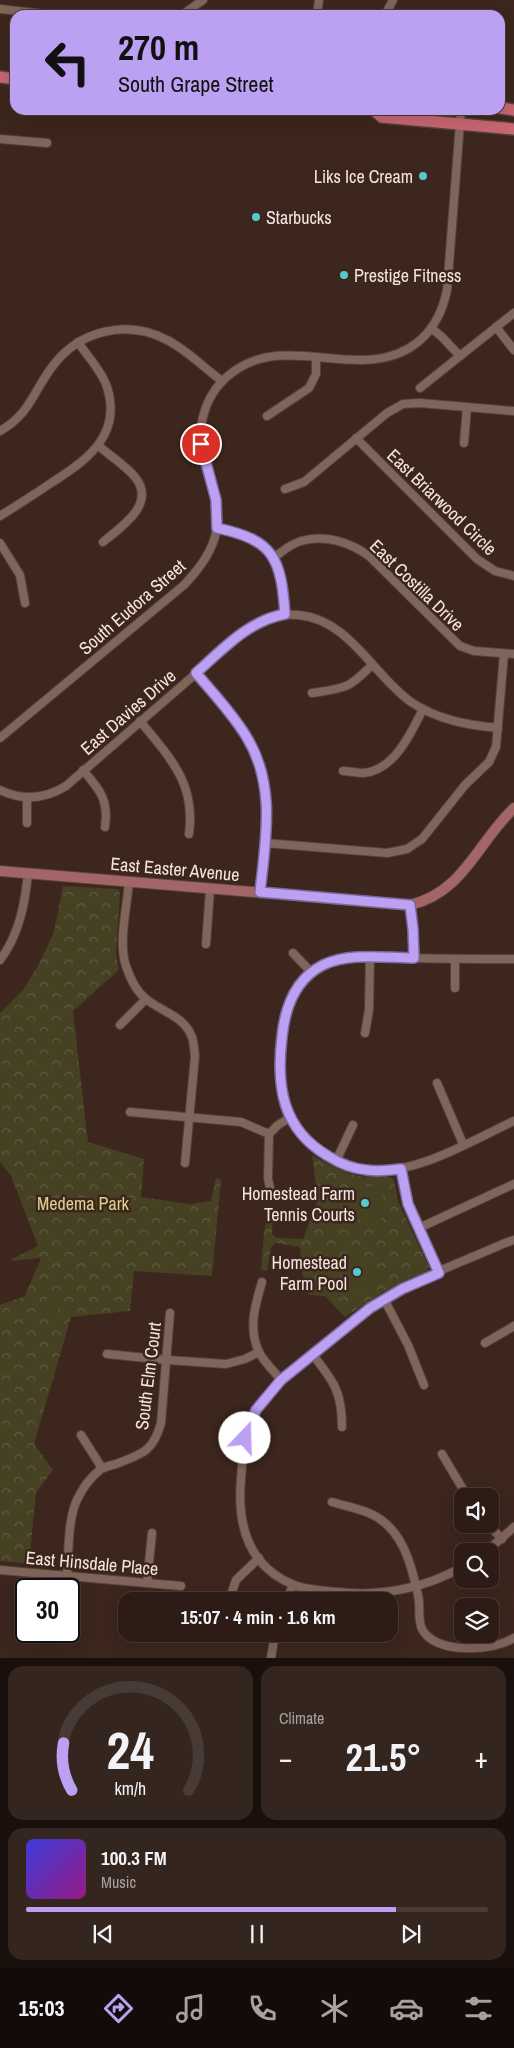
<!DOCTYPE html>
<meta charset="utf-8">
<style>
:root{--surface:#2d1c16;--page:#35251f;--text:#f1f3f6;--muted:#a7a1a1;--line:#483a35;--accent:#bca0f2}
body{margin:0;font-family:"Archivo Narrow",sans-serif;background:var(--page);color:var(--text);height:100vh;display:flex;flex-direction:column;font-size:19px;white-space:nowrap}
*{box-sizing:border-box;margin:0}
p{font-size:16px;color:var(--muted)}
.icon{flex:none;width:28px;height:28px;fill:none;stroke:currentColor;stroke-width:2;stroke-linecap:round;stroke-linejoin:round}
.map{position:relative;height:1658px;overflow:hidden}
.drawer{display:flex;flex-direction:column;gap:8px;padding:8px;background:#190f0c;flex:1}
.drawer>*{flex:none}
.top-card{position:absolute;left:10px;top:10px;width:495px;height:105px;border-radius:15px;box-shadow:0 5px 20px #0002,0 0 0 1px var(--line);background:#bca0f2;color:#111;overflow:hidden}
.tools{position:absolute;left:454px;top:1488px;display:grid;gap:10px}
.tools a{display:grid;place-items:center;width:45px;height:45px;border-radius:10px;background:var(--surface);box-shadow:0 5px 20px #0002,0 0 0 1px var(--line);font-size:25px}
.speed{position:absolute;left:15px;top:1578px;display:flex;gap:10px;font-size:25px;font-weight:700;text-align:center}
.speed>*{display:grid;place-content:center;width:65px;height:65px;border-radius:50%;background:var(--surface);box-shadow:0 5px 20px #0002,0 0 0 1px var(--line);line-height:1}
.speed .limit{border:2px solid #111;border-radius:8px;background:#fff;color:#111}
.pin{position:absolute;display:grid;place-items:center;width:42px;height:42px;color:#fff;margin:-21px;border:2px solid #fff;border-radius:50%;box-shadow:0 1px 5px #0007}
.me{position:absolute;width:55px;margin:-28px;rotate:21deg;stroke-linejoin:round;filter:drop-shadow(0 0 4px #0008)}
.turn{display:flex;align-items:center;gap:18px;height:105px;padding:0 25px;font-size:22px}
.turn .icon{width:65px;height:65px;stroke-width:2.5}
.turn b{display:block;font-size:35px;line-height:42px}
.big{font-size:38px;font-weight:800;line-height:1.1}
.drawer .widget{flex:1;display:flex;flex-direction:column;justify-content:center;gap:8px;min-width:0;padding:0 18px;border-radius:15px;background:var(--page)}
.drawer .dial{align-items:center;gap:0}
.dial svg{height:130px;overflow:visible;fill:none;stroke:var(--line);stroke-width:7;stroke-linecap:round;text-anchor:middle}
.dial text{fill:var(--text);stroke:none}
.song{display:flex;align-items:center;gap:15px}
.cover{width:60px;height:60px;border-radius:8px;background:linear-gradient(135deg,hsl(240 70% 55%),hsl(310 70% 35%))}
.played{height:5px;border-radius:2px;background:linear-gradient(90deg,var(--accent) 80%,var(--line) 80%)}
.keys{display:flex;justify-content:space-around;direction:ltr}
.heat{display:flex;justify-content:space-between;align-items:center;font-size:28px;direction:ltr}
.drawer .tiles{flex:1;display:grid;gap:8px;grid-template-columns:1fr 1fr}
.widget:last-child{grid-column:span 2}
.trip{position:absolute;left:118px;top:1592px;width:280px;height:50px;border-radius:15px;background:var(--surface);box-shadow:0 5px 20px #0002,0 0 0 1px var(--line);font-weight:800;line-height:50px;text-align:center}
.dock{display:flex;height:80px;justify-content:space-around;align-items:center;background:#120b09;color:var(--muted)}
.dock .icon{width:35px;height:35px}
.dock .on{color:var(--accent)}
.dock b{font-size:22px;color:var(--text)}
.map>svg:first-child{display:block}
.forest{fill:url(#forest-crowns)}
.pitch{fill:#454122}
.lines{fill:none;stroke-linecap:round;stroke-linejoin:round}
.street-casing{stroke:#55423a;stroke-width:10}
.secondary-casing{stroke:#55423a;stroke-width:12}
.primary-casing{stroke:#55423a;stroke-width:14}
.street{stroke:#80655b;stroke-width:8}
.secondary{stroke:#a46566;stroke-width:10}
.primary{stroke:#c86671;stroke-width:11}
.route-casing{stroke:#7a689d;stroke-width:12}
.route{stroke:#bca0f2;stroke-width:9}
.poi-dot{fill:#53cdc9;stroke:#3c261d;stroke-width:2}
.labels{text-anchor:middle;dominant-baseline:central;stroke-width:5;stroke-linejoin:round;paint-order:stroke}
.poi-label{font-size:18px;fill:#f4e5de;stroke:#3c261d;text-anchor:end}
.street-label{font-size:18px;fill:#f4e5de;stroke:#3c261d}
.park-label{font-size:18px;fill:#dbd28c;stroke:#3c261d}
</style>
<div class="map">
<svg width="514" height="1658" viewBox="0 0 514 1658">
<defs>
<pattern id="forest-crowns" width="20" height="18" patternUnits="userSpaceOnUse" patternTransform="scale(1.25)"><rect width="20" height="18" fill="#454122"/><path d="M2 6a3 3 0 1 1 6 0M12 15a3 3 0 1 1 6 0" fill="none" stroke="#605c42"/></pattern>
</defs>
<rect width="100%" height="100%" fill="#3c261d"/>
<g class="forest">
<polygon points="63,886 118,889 120,893 116,954 119,970 73,1011 88,1142 144,1159 141,1197 190,1204 211,1201 216,1178 221,1180 212,1276 134,1271 130,1311 71,1317 34,1444 53,1470 36,1493 29,1564 0,1561 0,1305 25,1296 41,1258 12,1261 12,1259 38,1246 11,1176 0,1162 0,1013 23,990 39,964 54,932"/>
<path d="M312,1155C328,1164 342,1172 359,1176C371,1178 384,1173 394,1179L398,1201L429,1267L427,1271L383,1292L345,1317L325,1296L309,1295L301,1270L300,1247L276,1243L271,1247L267,1271L261,1270L264,1232L269,1208H273L272,1234L277,1238L303,1239L318,1200Z"/>
</g>
<g class="pitch">
<polygon points="350,1184 383,1188 381,1222 347,1219"/>
<polygon points="362,1254 377,1277 354,1293 336,1268"/>
<polygon points="47,1296 59,1297 57,1318 44,1316"/>
</g>
<g class="lines">
<defs>
<g id="street">
<polyline points="0,9 53,15"/>
<polyline points="182,15 203,0"/>
<polyline points="317,15 319,0"/>
<polyline points="385,15 393,0"/>
<polyline points="0,139 47,143"/>
<polyline points="496,327 514,350"/>
<polyline points="431,328 441,336 460,356 514,313"/>
<polyline points="420,388 460,356"/>
<polyline points="267,416 309,388 316,374 316,357"/>
<path d="M0,431C30,414 33,392 52,367C79,330 127,319 167,340C187,350 204,368 222,381"/>
<polyline points="356,438 477,559 495,571 514,576"/>
<polyline points="464,443 467,407"/>
<path d="M99,446C110,456 125,465 135,477C157,504 121,527 103,542"/>
<polyline points="285,489 304,482 387,413 403,404 420,403 514,411"/>
<path d="M0,516C16,506 32,496 48,485C84,462 123,437 107,387C102,371 87,356 78,342"/>
<path d="M217,528C274,540 281,558 285,614"/>
<polyline points="0,543 20,575 25,603"/>
<path d="M273,558C282,552 290,544 301,541C324,534 350,542 369,556L460,646L474,651L514,654"/>
<path d="M196,673C213,693 232,713 246,736C276,784 266,839 260,892"/>
<path d="M312,693C346,688 348,689 372,665"/>
<path d="M140,721C170,758 196,783 189,834"/>
<path d="M0,738L184,585C199,569 215,549 217,526C219,502 210,483 204,460C195,427 205,392 233,372C289,330 363,386 418,342C435,328 443,310 447,290L461,110"/>
<path d="M83,770C100,790 109,800 105,827"/>
<path d="M343,771C350,771 356,773 363,773C394,771 411,733 423,709"/>
<path d="M0,790C23,801 45,799 66,786L251,626C268,616 278,614 298,615C349,619 373,675 411,702C438,720 467,725 498,728"/>
<polyline points="27,823 27,798"/>
<polyline points="265,843 387,853 407,849 422,839 465,785 489,762 496,747 504,654"/>
<path d="M129,882C127,907 118,943 126,966C130,978 136,991 146,999C162,1012 184,1016 192,1037C194,1043 194,1050 195,1056L185,1163"/>
<polyline points="410,905 413,929 414,958"/>
<polyline points="206,944 210,890"/>
<polyline points="293,953 311,972"/>
<path d="M514,959C480,959 446,959 412,958C384,958 349,952 323,965C304,974 292,992 286,1011C277,1037 276,1094 290,1119C306,1147 340,1170 373,1171C421,1172 471,1141 514,1121"/>
<path d="M0,960C19,935 25,904 28,873"/>
<polyline points="455,988 455,959"/>
<polyline points="120,1025 146,999"/>
<polyline points="365,1033 369,1010 370,957"/>
<polyline points="437,1083 463,1144"/>
<polyline points="130,1112 241,1122 269,1134"/>
<polyline points="336,1161 353,1125"/>
<polyline points="401,1169 408,1204 439,1273"/>
<polyline points="272,1197 268,1179 269,1134 278,1125 289,1118"/>
<polyline points="419,1228 514,1184"/>
<path d="M262,1282C255,1305 248,1329 259,1352C264,1362 274,1371 281,1380"/>
<polyline points="384,1299 408,1345 424,1385"/>
<polyline points="485,1343 514,1326"/>
<polyline points="107,1354 167,1360 226,1364 245,1359 259,1352"/>
<path d="M313,1355C334,1382 342,1392 342,1427"/>
<polyline points="81,1435 102,1468"/>
<polyline points="442,1454 467,1496"/>
<path d="M332,1502C345,1506 358,1508 369,1513C402,1527 411,1563 418,1595C421,1607 417,1618 422,1629C435,1655 493,1651 514,1638"/>
<polyline points="488,1524 502,1539"/>
<polyline points="487,1551 514,1527"/>
<path d="M462,1567C426,1588 380,1597 338,1592C323,1591 308,1590 294,1585C247,1566 237,1524 241,1479C243,1454 243,1430 257,1409C271,1386 293,1372 314,1354C336,1335 357,1316 382,1300C419,1277 465,1261 505,1243L514,1240"/>
<polyline points="0,1570 181,1586"/>
<path d="M67,1576C69,1553 67,1516 79,1496C84,1486 92,1476 101,1469C105,1467 111,1465 116,1464C142,1454 153,1452 161,1423L170,1313"/>
<polyline points="147,1583 152,1533"/>
<polyline points="229,1601 236,1580 259,1558"/>
<polyline points="286,1601 293,1585"/>
<polyline points="271,1658 275,1634"/>
</g>
<path id="secondary" d="M0,871L410,905C464,892 477,843 514,808"/>
<g id="primary">
<polyline points="0,77 15,79"/>
<polyline points="500,108 514,110"/>
<polyline points="374,110 382,117 514,129"/>
</g>
</defs>
<use href="#street" class="street-casing"/>
<use href="#secondary" class="secondary-casing"/>
<use href="#primary" class="primary-casing"/>
<use href="#street" class="street"/>
<use href="#secondary" class="secondary"/>
<use href="#primary" class="primary"/>
</g>
<g class="lines">
<defs>
<path id="route" d="M201,444L216,500L217,528C274,540 281,558 285,614C248,621 223,649 196,673C213,693 232,713 246,736C276,784 266,838 260,892L410,905L413,929L414,958C385,958 350,952 323,965C295,979 285,1007 282,1037C276,1086 282,1129 328,1156C339,1163 353,1169 367,1170C378,1172 389,1170 401,1169L408,1204L439,1273L402,1289L370,1308L281,1380L256,1410L245,1438"/>
</defs>
<use href="#route" class="route-casing"/>
<use href="#route" class="route"/>
</g>
<g class="poi-dot">
<circle cx="423" cy="176" r="5"/>
<circle cx="256" cy="217" r="5"/>
<circle cx="344" cy="275" r="5"/>
<circle cx="365" cy="1203" r="5"/>
<circle cx="357" cy="1272" r="5"/>
</g>
<g class="labels">
<g class="poi-label">
<text x="413" y="176">Liks Ice Cream</text>
<text x="266" y="217" text-anchor="start">Starbucks</text>
<text x="354" y="275" text-anchor="start">Prestige Fitness</text>
<text x="355" y="1193">Homestead Farm<tspan x="355" dy="21">Tennis Courts</tspan></text>
<text x="347" y="1262">Homestead<tspan x="347" dy="21">Farm Pool</tspan></text>
</g>
<g class="street-label">
<text transform="translate(442 502) rotate(44)">East Briarwood Circle</text>
<text transform="translate(417 585) rotate(44)">East Costilla Drive</text>
<text transform="translate(132 607) rotate(-41)">South Eudora Street</text>
<text transform="translate(128 712) rotate(-41)">East Davies Drive</text>
<text transform="translate(175 869) rotate(5)">East Easter Avenue</text>
<text transform="translate(148 1376) rotate(-83)">South Elm Court</text>
<text transform="translate(92 1563) rotate(5)">East Hinsdale Place</text>
</g>
<g class="park-label">
<text x="83" y="1203">Medema Park</text>
</g>
</g>
</svg>
<div class="tools">
<a><svg class="icon" aria-label="sound" viewBox="0 0 24 24"><path d="M4 9h4l5-4v14l-5-4H4zM17 9q2 3 0 6"/></svg></a>
<a><svg class="icon" aria-label="search" viewBox="0 0 24 24"><circle cx="10" cy="10" r="6"/><path d="M15 15l6 6"/></svg></a>
<a><svg class="icon" aria-label="layers" viewBox="0 0 24 24"><path d="M12 4l9 5-9 5-9-5zM3 14l9 5 9-5"/></svg></a>
</div>
<div class="speed"><div class="limit">30</div></div>
<div class="pin" style="left:201px;top:444px;background:#d93025"><svg class="icon" aria-label="arrive" viewBox="0 0 24 24"><path d="M6 21V4h12l-3 4 3 4H6"/></svg></div>
<svg class="me" style="left:245px;top:1438px" viewBox="-20 -20 40 40"><circle r="19" fill="#fff"/><path d="M0-13L10 11 0 6-10 11z" fill="#bca0f2"/></svg>
<div class="trip">15:07 · 4 min · 1.6 km</div>
<div class="top-card">
<div class="turn"><svg class="icon" aria-label="left" viewBox="0 0 24 24"><path d="M17 20v-9H6M10 6l-5 5 5 5"/></svg><div><b>270 m</b>South Grape Street</div></div>
</div>
</div>
<section class="drawer">
<div class="tiles">
<div class="widget dial"><svg viewBox="0 0 100 80">
<path d="M14 69A42 42 0 1 1 86 69"/>
<path d="M14 69A42 42 0 0 1 9 40" stroke="#bca0f2"/>
<text x="50" y="56" font-size="32" font-weight="700">24</text>
<text x="50" y="72" font-size="11">km/h</text>
</svg></div>
<div class="widget"><p>Climate</p>
<div class="heat"><a>−</a><b class="big">21.5°</b><a>+</a></div>
</div>
<div class="widget">
<div class="song"><i class="cover"></i><div><b>100.3 FM</b><p>Music</p></div></div>
<div class="played"></div>
<div class="keys"><svg class="icon" aria-label="previous" viewBox="0 0 24 24"><path d="M18 5L8 12l10 7zM5 5v14"/></svg><svg class="icon" aria-label="pause" viewBox="0 0 24 24"><path d="M8 5v14M16 5v14"/></svg><svg class="icon" aria-label="next" viewBox="0 0 24 24"><path d="M6 5l10 7-10 7zM19 5v14"/></svg></div>
</div>
</div>
</section>
<nav class="dock">
<b>15:03</b>
<svg class="icon on" aria-label="directions" viewBox="0 0 24 24"><path d="M12 3l9 9-9 9-9-9zM9 14v-3h6M13 9l2 2-2 2"/></svg>
<svg class="icon" aria-label="music" viewBox="0 0 24 24"><path d="M9 18V5l10-2v13"/><circle cx="6" cy="18" r="3"/><circle cx="16" cy="16" r="3"/></svg>
<svg class="icon" aria-label="phone" viewBox="0 0 24 24"><path d="M5 4h4l2 5-3 2q2 4 5 5l2-3 5 2v4C11 20 4 13 5 4z"/></svg>
<svg class="icon" aria-label="climate" viewBox="0 0 24 24"><path d="M12 3v18M4 7l16 10M4 17L20 7"/></svg>
<svg class="icon" aria-label="car" viewBox="0 0 24 24"><path d="M5 17H2v-5l4-1 3-4h7l3 4 3 1v5h-3M9 17h6M6 11h13"/><circle cx="7" cy="17" r="2"/><circle cx="17" cy="17" r="2"/></svg>
<svg class="icon" aria-label="filters" viewBox="0 0 24 24"><path d="M4 7h16M4 17h16"/><circle cx="9" cy="7" r="2"/><circle cx="15" cy="17" r="2"/></svg>
</nav>
